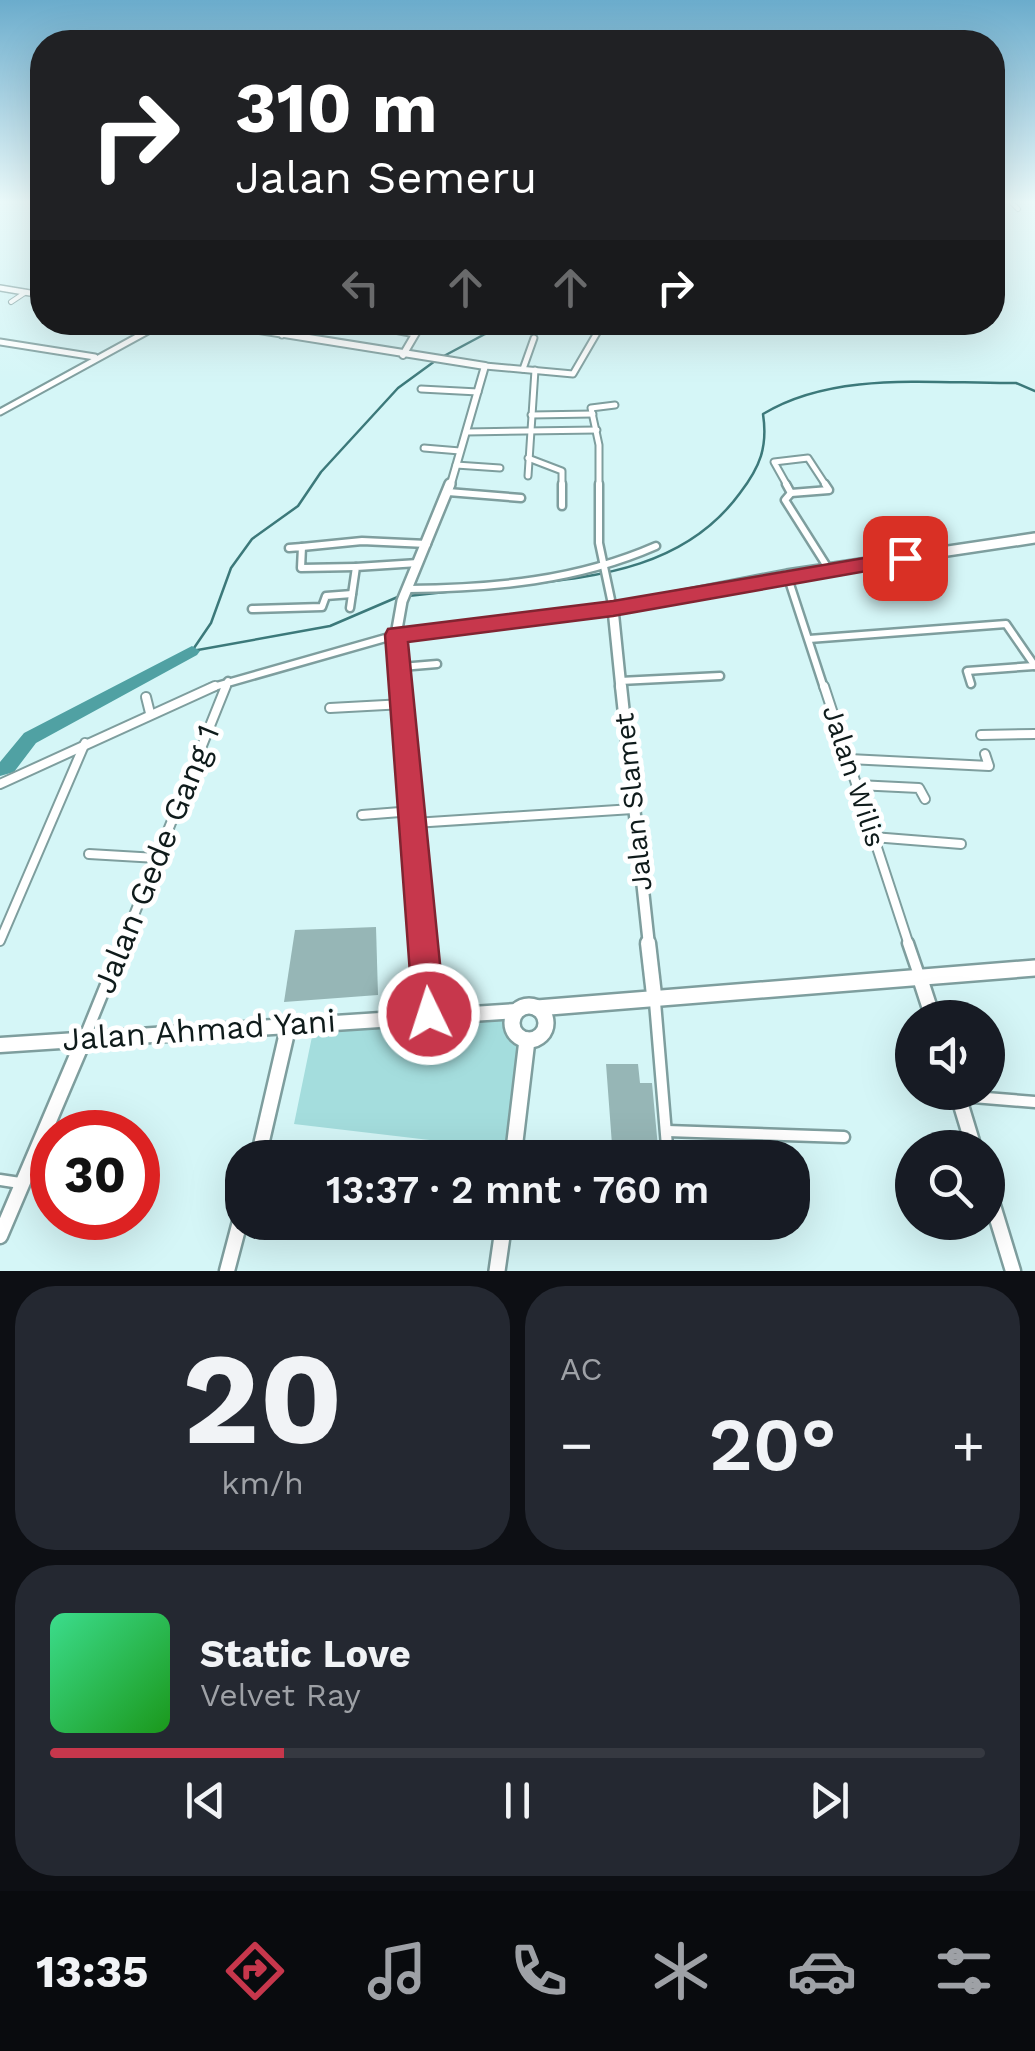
<!DOCTYPE html>
<html lang="id">
<meta charset="utf-8">
<style>
:root{--surface:#171b24;--page:#242831;--text:#f1f3f6;--muted:#9ea1a6;--line:#363941;--accent:#c7374c}
body{margin:0;font-family:"Work Sans",sans-serif;background:var(--page);color:var(--text);height:100vh;display:flex;flex-direction:column;font-size:38px;white-space:nowrap}
*{box-sizing:border-box;margin:0}
p{font-size:32px;color:var(--muted)}
.icon{flex:none;width:55px;height:55px;fill:none;stroke:currentColor;stroke-width:2;stroke-linecap:round;stroke-linejoin:round}
.map{position:relative;height:1271px;overflow:hidden}
.sheet{display:flex;flex-direction:column;gap:15px;padding:15px;background:#0d0f14;flex:1}
.sheet>*{flex:none}
.top-card{position:absolute;left:30px;top:30px;width:975px;height:305px;border-radius:40px;box-shadow:0 10px 40px #0002;background:#202124;color:#fff;overflow:hidden}
.buttons{position:absolute;left:895px;top:1000px;display:grid;gap:20px}
.buttons a{display:grid;place-items:center;width:110px;height:110px;border-radius:50%;background:var(--surface);box-shadow:0 10px 40px #0002;font-size:50px}
.speed{position:absolute;left:30px;top:1110px;display:flex;gap:20px;font-size:50px;font-weight:700;text-align:center}
.speed>*{display:grid;place-content:center;width:130px;height:130px;border-radius:50%;background:var(--surface);box-shadow:0 10px 40px #0002;line-height:1}
.speed .limit{border:15px solid #d22;background:#fff;color:#111}
.pin{position:absolute;display:grid;place-items:center;width:85px;height:85px;color:#fff;margin:-42px;border-radius:20px;box-shadow:0 5px 15px #0006}
.me{position:absolute;width:110px;margin:-55px;rotate:356deg;stroke-linejoin:round;filter:drop-shadow(0 0 8px #0008)}
.turn{display:flex;align-items:center;gap:35px;height:210px;padding:0 40px;font-size:45px}
.turn .icon{width:130px;height:130px;stroke-width:2.5}
.turn b{display:block;font-size:70px;line-height:85px}
.lanes{display:flex;align-items:center;height:95px;padding:0 40px;background:#0003;justify-content:center;gap:50px;direction:ltr}
.lanes .off{opacity:.35}
.big{font-size:75px;font-weight:600;line-height:1.1}
.sheet .tile{flex:1;display:flex;flex-direction:column;justify-content:center;gap:15px;min-width:0;padding:0 35px;border-radius:40px;background:var(--page)}
.sheet .dial{align-items:center;gap:0}
.dial b{font-size:130px;line-height:1}
.song{display:flex;align-items:center;gap:30px}
.cover{width:120px;height:120px;border-radius:15px;background:linear-gradient(135deg,hsl(150 70% 55%),hsl(120 70% 35%))}
.played{height:10px;border-radius:5px;background:linear-gradient(90deg,var(--accent) 25%,var(--line) 25%)}
.keys{display:flex;justify-content:space-around;direction:ltr}
.heat{display:flex;justify-content:space-between;align-items:center;font-size:55px;direction:ltr}
.sheet .tiles{flex:1;display:grid;gap:15px;grid-template-columns:1fr 1fr}
.tile:last-child{grid-column:span 2}
.trip{position:absolute;left:225px;top:1140px;width:585px;height:100px;border-radius:40px;background:var(--surface);box-shadow:0 10px 40px #0002;font-weight:600;line-height:100px;text-align:center}
.menu{display:flex;height:160px;justify-content:space-around;align-items:center;background:#090b0e;color:var(--muted)}
.menu .icon{width:70px;height:70px}
.menu .selected{color:var(--accent)}
.menu b{font-size:45px;color:var(--text)}
.map>svg:first-child{display:block}
.green{fill:#a4dddd}
.lines{fill:none;stroke-linecap:round;stroke-linejoin:round}
.stream{stroke:#3c797a;stroke-width:2.5}
.river{fill:#50a1a3;fill-rule:evenodd}
.building{fill:#96b6b6}
.street-far4-casing{stroke:#7e9e9e;stroke-width:6}
.street-far3-casing{stroke:#7e9e9e;stroke-width:9}
.street-far2-casing{stroke:#7e9e9e;stroke-width:11}
.street-far1-casing{stroke:#7e9e9e;stroke-width:12}
.street-casing{stroke:#7e9e9e;stroke-width:15}
.secondary-far4-casing{stroke:#7e9e9e;stroke-width:8}
.secondary-far3-casing{stroke:#7e9e9e;stroke-width:10}
.secondary-far2-casing{stroke:#7e9e9e;stroke-width:14}
.secondary-far1-casing{stroke:#7e9e9e;stroke-width:15}
.secondary-casing{stroke:#7e9e9e;stroke-width:19}
.primary-casing{stroke:#7e9e9e;stroke-width:20}
.street-far4{stroke:#fff;stroke-width:4}
.street-far3{stroke:#fff;stroke-width:5}
.street-far2{stroke:#fff;stroke-width:6}
.street-far1{stroke:#fff;stroke-width:8}
.street{stroke:#fff;stroke-width:10}
.secondary-far4{stroke:#fff;stroke-width:5}
.secondary-far3{stroke:#fff;stroke-width:6}
.secondary-far2{stroke:#fff;stroke-width:9}
.secondary-far1{stroke:#fff;stroke-width:10}
.secondary{stroke:#fff;stroke-width:14}
.primary{stroke:#fff;stroke-width:15}
.route{fill:#c7374c;stroke:#812431;stroke-width:2.5}
.labels{text-anchor:middle;dominant-baseline:central;stroke-width:10;stroke-linejoin:round;paint-order:stroke}
.street-label{font-size:28px;fill:#0f1b1b;stroke:#fff}
.near-street-label{font-size:32px;fill:#0f1b1b;stroke:#fff}
</style>
<div class="map">
<svg width="1035" height="1271" viewBox="0 0 1035 1271">
<rect width="100%" height="100%" fill="#d5f6f7"/>
<polygon class="green" points="514,1015 512,1027 522,1039 514,1150 294,1124 315,1022"/>
<g class="lines">
<g class="stream">
<polyline points="171,327 200,332 227,328"/>
<polyline points="442,357 485,334 553,322"/>
<path d="M517,585C601,577 687,566 740,493C760,467 768,447 763,414C835,370 934,384 1016,383L1035,391"/>
<polyline points="408,596 464,590"/>
<polyline points="194,648 211,623 231,568 252,539 298,506 321,472 398,388 435,361"/>
<polyline points="192,651 330,626 400,596"/>
</g>
<polygon class="river" points="192,646 200,651 197,655 36,743 14,772 0,776 0,762 24,733"/>
</g>
<g class="building">
<polygon points="376,927 378,995 284,1002 295,930"/>
<polygon points="606,1064 638,1064 640,1083 652,1083 659,1158 613,1158"/>
</g>
<g class="lines">
<defs>
<g id="street-far4">
<polyline points="1012,203 1018,209"/>
<polyline points="11,302 26,292"/>
<polyline points="368,325 387,329"/>
<polyline points="151,329 168,322"/>
<polyline points="289,329 296,322"/>
<polyline points="599,329 603,322"/>
</g>
<g id="street-far3">
<polyline points="374,326 415,334"/>
<polyline points="282,335 291,326"/>
<polyline points="0,342 95,357"/>
<polyline points="485,366 573,374 601,326"/>
<polyline points="523,369 534,338"/>
<polyline points="421,389 478,392"/>
<polyline points="0,412 157,326"/>
<polyline points="531,415 593,414"/>
<polyline points="466,432 597,430"/>
<polyline points="424,448 460,451"/>
<polyline points="528,458 562,471 562,487"/>
<polyline points="456,465 500,468"/>
<polyline points="528,476 535,370"/>
<polyline points="599,487 599,445 591,408 615,405"/>
<polyline points="788,487 774,462 808,458 827,487"/>
</g>
<g id="street-far2">
<polyline points="562,484 562,506"/>
<polyline points="599,484 599,543 613,609"/>
<polyline points="786,484 791,493"/>
<polyline points="448,492 521,498"/>
<polyline points="791,493 785,500 828,568"/>
<polyline points="791,493 829,490 825,484"/>
<polyline points="302,547 362,541 427,544"/>
<polyline points="289,548 302,547 301,568 356,567"/>
<polyline points="787,575 824,688"/>
<path d="M408,589C494,588 576,581 656,546"/>
<polyline points="350,608 356,567 418,563"/>
<polyline points="252,609 322,607 326,596 352,594"/>
<polyline points="809,639 1006,624 1035,666"/>
<polyline points="401,667 437,664"/>
<polyline points="620,681 720,676"/>
<polyline points="971,684 967,671 1034,666"/>
<polyline points="210,688 396,635 401,688"/>
<polyline points="225,688 228,681"/>
</g>
<g id="street-far1">
<polyline points="400,686 423,945"/>
<polyline points="824,686 909,945"/>
<polyline points="146,697 150,713"/>
<polyline points="330,708 404,704"/>
<polyline points="981,735 1035,734"/>
<polyline points="849,759 989,766 985,754"/>
<polyline points="0,784 215,686"/>
<polyline points="857,785 919,788 925,799"/>
<polyline points="362,815 413,811"/>
<polyline points="414,823 633,809"/>
<polyline points="873,837 961,844"/>
<polyline points="89,854 157,858"/>
<polyline points="0,941 85,743"/>
<polyline points="122,945 226,686"/>
</g>
<g id="street">
<polyline points="423,943 429,1014"/>
<polyline points="908,943 920,978"/>
<polyline points="655,1002 668,1158"/>
<polyline points="84,1039 123,943"/>
<polyline points="961,1096 1035,1102"/>
<polyline points="667,1131 844,1137"/>
<polyline points="0,1180 20,1183"/>
</g>
<g id="secondary-far4">
<polyline points="0,288 42,295"/>
<polyline points="208,322 250,329"/>
<polyline points="418,329 422,322"/>
</g>
<g id="secondary-far3">
<polyline points="234,326 485,366 450,487"/>
<polyline points="403,355 420,326"/>
</g>
<g id="secondary-far2">
<polyline points="450,484 402,601 396,635 613,609 787,575 1035,538"/>
<polyline points="613,609 621,688"/>
</g>
<polyline id="secondary-far1" points="621,686 649,945"/>
<g id="secondary">
<polyline points="648,943 654,995"/>
<polyline points="920,978 933,1018"/>
<polyline points="0,1045 517,1011"/>
<polyline points="957,1092 974,1148"/>
<polyline points="258,1158 289,1024"/>
<polyline points="988,1189 1013,1271"/>
<polyline points="0,1236 84,1039"/>
<polyline points="227,1271 242,1214"/>
</g>
<g id="primary">
<circle cx="529" cy="1023" r="17"/>
<polyline points="537,1008 1035,968"/>
<polyline points="513,1158 527,1040"/>
<polyline points="497,1271 504,1222"/>
</g>
</defs>
<use href="#street-far4" class="street-far4-casing"/>
<use href="#street-far3" class="street-far3-casing"/>
<use href="#street-far2" class="street-far2-casing"/>
<use href="#street-far1" class="street-far1-casing"/>
<use href="#street" class="street-casing"/>
<use href="#secondary-far4" class="secondary-far4-casing"/>
<use href="#secondary-far3" class="secondary-far3-casing"/>
<use href="#secondary-far2" class="secondary-far2-casing"/>
<use href="#secondary-far1" class="secondary-far1-casing"/>
<use href="#secondary" class="secondary-casing"/>
<use href="#primary" class="primary-casing"/>
<use href="#street-far4" class="street-far4"/>
<use href="#street-far3" class="street-far3"/>
<use href="#street-far2" class="street-far2"/>
<use href="#street-far1" class="street-far1"/>
<use href="#street" class="street"/>
<use href="#secondary-far4" class="secondary-far4"/>
<use href="#secondary-far3" class="secondary-far3"/>
<use href="#secondary-far2" class="secondary-far2"/>
<use href="#secondary-far1" class="secondary-far1"/>
<use href="#secondary" class="secondary"/>
<use href="#primary" class="primary"/>
</g>
<linearGradient id="sky" x2="0" y2="1"><stop stop-color="#6baccc"/><stop offset="0.53" stop-color="#ecfbfb"/><stop offset="1" stop-color="#ecfbfb" stop-opacity="0"/></linearGradient>
<rect width="1035" height="381" fill="url(#sky)"/>
<polygon class="route" points="905,551 912,553 912,563 613,616 408,642 445,1014 440,1026 429,1030 418,1026 413,1014 385,635 388,629 613,601"/>
<g class="labels">
<g class="street-label">
<text transform="translate(854 776) rotate(72)">Jalan Wilis</text>
<text transform="translate(633 802) rotate(-96)">Jalan Slamet</text>
</g>
<g class="near-street-label">
<text transform="translate(156 859) rotate(-68)">Jalan Gede Gang 1</text>
<text transform="translate(199 1030) rotate(-4)">Jalan Ahmad Yani</text>
</g>
</g>
</svg>
<div class="buttons">
<a><svg class="icon" aria-label="sound" viewBox="0 0 24 24"><path d="M4 9h4l5-4v14l-5-4H4zM17 9q2 3 0 6"/></svg></a>
<a><svg class="icon" aria-label="search" viewBox="0 0 24 24"><circle cx="10" cy="10" r="6"/><path d="M15 15l6 6"/></svg></a>
</div>
<div class="speed"><div class="limit">30</div></div>
<div class="pin" style="left:905px;top:558px;background:#d93025"><svg class="icon" aria-label="arrive" viewBox="0 0 24 24"><path d="M6 21V4h12l-3 4 3 4H6"/></svg></div>
<svg class="me" style="left:429px;top:1014px" viewBox="-20 -20 40 40"><circle r="17" fill="#c7374c" stroke="#fff" stroke-width="3"/><path d="M0-11L8 9 0 5-8 9z" fill="#fff"/></svg>
<div class="trip">13:37 · 2 mnt · 760 m</div>
<div class="top-card">
<div class="turn"><svg class="icon" aria-label="right" viewBox="0 0 24 24"><path d="M7 20v-9h11M14 6l5 5-5 5"/></svg><div><b>310 m</b>Jalan Semeru</div></div>
<div class="lanes"><svg class="icon off" aria-label="left" viewBox="0 0 24 24"><path d="M17 20v-9H6M10 6l-5 5 5 5"/></svg><svg class="icon off" aria-label="ahead" viewBox="0 0 24 24"><path d="M12 20V5M6 11l6-6 6 6"/></svg><svg class="icon off" aria-label="ahead" viewBox="0 0 24 24"><path d="M12 20V5M6 11l6-6 6 6"/></svg><svg class="icon" aria-label="right" viewBox="0 0 24 24"><path d="M7 20v-9h11M14 6l5 5-5 5"/></svg></div>
</div>
</div>
<section class="sheet">
<div class="tiles">
<div class="tile dial"><b>20</b><p>km/h</p></div>
<div class="tile"><p>AC</p>
<div class="heat"><a>−</a><b class="big">20°</b><a>+</a></div>
</div>
<div class="tile">
<div class="song"><i class="cover"></i><div><b>Static Love</b><p>Velvet Ray</p></div></div>
<div class="played"></div>
<div class="keys"><svg class="icon" aria-label="previous" viewBox="0 0 24 24"><path d="M18 5L8 12l10 7zM5 5v14"/></svg><svg class="icon" aria-label="pause" viewBox="0 0 24 24"><path d="M8 5v14M16 5v14"/></svg><svg class="icon" aria-label="next" viewBox="0 0 24 24"><path d="M6 5l10 7-10 7zM19 5v14"/></svg></div>
</div>
</div>
</section>
<nav class="menu">
<b>13:35</b>
<svg class="icon selected" aria-label="directions" viewBox="0 0 24 24"><path d="M12 3l9 9-9 9-9-9zM9 14v-3h6M13 9l2 2-2 2"/></svg>
<svg class="icon" aria-label="music" viewBox="0 0 24 24"><path d="M9 18V5l10-2v13"/><circle cx="6" cy="18" r="3"/><circle cx="16" cy="16" r="3"/></svg>
<svg class="icon" aria-label="phone" viewBox="0 0 24 24"><path d="M5 4h4l2 5-3 2q2 4 5 5l2-3 5 2v4C11 20 4 13 5 4z"/></svg>
<svg class="icon" aria-label="climate" viewBox="0 0 24 24"><path d="M12 3v18M4 7l16 10M4 17L20 7"/></svg>
<svg class="icon" aria-label="car" viewBox="0 0 24 24"><path d="M5 17H2v-5l4-1 3-4h7l3 4 3 1v5h-3M9 17h6M6 11h13"/><circle cx="7" cy="17" r="2"/><circle cx="17" cy="17" r="2"/></svg>
<svg class="icon" aria-label="filters" viewBox="0 0 24 24"><path d="M4 7h16M4 17h16"/><circle cx="9" cy="7" r="2"/><circle cx="15" cy="17" r="2"/></svg>
</nav>
